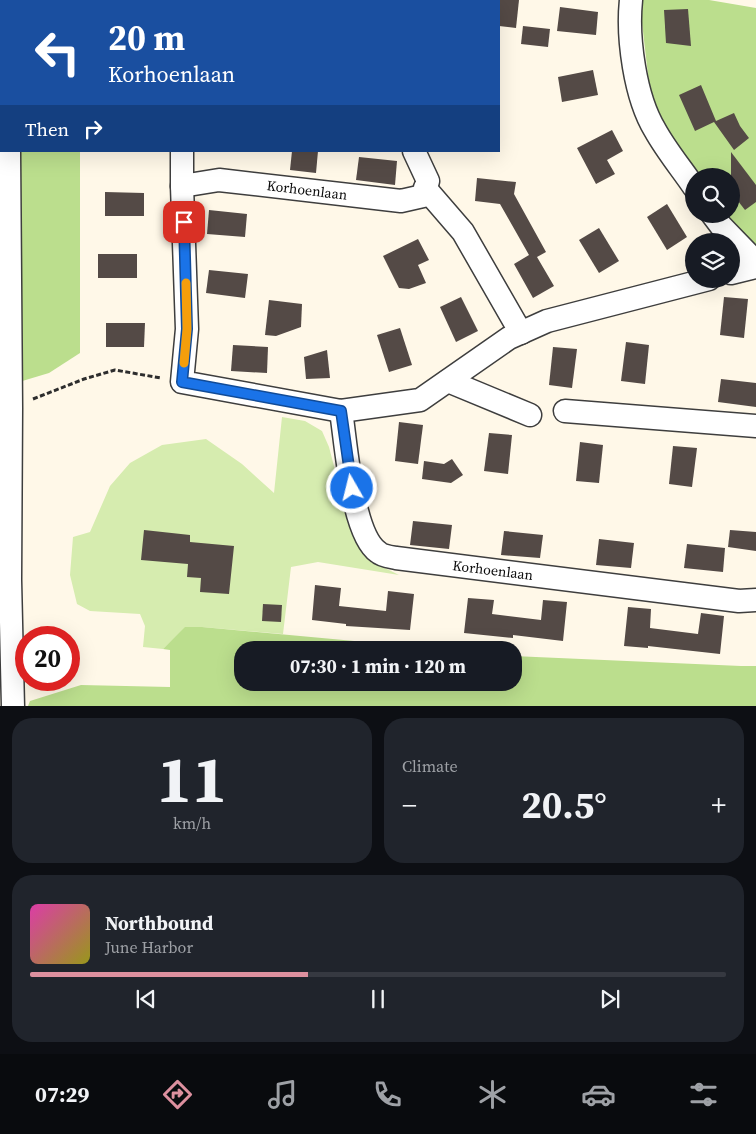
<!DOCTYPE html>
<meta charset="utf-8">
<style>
:root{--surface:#171b24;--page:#20242c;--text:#f1f3f6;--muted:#9ea1a6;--line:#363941;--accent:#dd909f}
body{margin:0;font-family:"Source Serif 4",serif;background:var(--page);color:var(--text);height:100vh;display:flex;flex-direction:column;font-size:19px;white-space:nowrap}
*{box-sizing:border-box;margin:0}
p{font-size:16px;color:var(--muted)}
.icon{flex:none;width:28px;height:28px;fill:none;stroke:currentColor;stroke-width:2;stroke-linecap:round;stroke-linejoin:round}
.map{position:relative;height:706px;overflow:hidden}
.sheet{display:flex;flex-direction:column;gap:12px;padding:12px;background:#0d0f14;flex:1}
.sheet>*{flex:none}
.guide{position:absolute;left:0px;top:0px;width:500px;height:152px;box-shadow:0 5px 20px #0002;background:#1a4fa0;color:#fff;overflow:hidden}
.tools{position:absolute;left:685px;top:168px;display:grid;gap:10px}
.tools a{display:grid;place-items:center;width:55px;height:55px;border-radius:50%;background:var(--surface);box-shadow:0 5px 20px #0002;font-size:25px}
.speed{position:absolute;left:15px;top:626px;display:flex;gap:10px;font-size:25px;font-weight:700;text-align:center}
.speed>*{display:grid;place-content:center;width:65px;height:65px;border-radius:50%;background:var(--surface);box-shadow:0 5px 20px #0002;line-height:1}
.speed .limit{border:8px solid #d22;background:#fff;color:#111}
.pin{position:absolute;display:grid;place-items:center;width:42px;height:42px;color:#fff;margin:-21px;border-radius:10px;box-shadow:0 2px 8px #0006}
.me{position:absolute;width:55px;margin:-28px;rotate:352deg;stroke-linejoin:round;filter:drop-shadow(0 0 4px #0008)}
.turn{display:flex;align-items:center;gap:18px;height:105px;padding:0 25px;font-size:22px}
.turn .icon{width:65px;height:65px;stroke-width:2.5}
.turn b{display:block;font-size:35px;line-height:42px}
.then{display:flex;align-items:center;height:48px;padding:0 25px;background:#0003;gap:10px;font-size:19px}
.big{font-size:38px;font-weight:700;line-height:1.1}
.sheet .tile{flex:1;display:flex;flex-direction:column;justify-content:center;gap:8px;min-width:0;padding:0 18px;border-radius:20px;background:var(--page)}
.sheet .dial{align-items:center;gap:0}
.dial b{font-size:65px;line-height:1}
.song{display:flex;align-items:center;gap:15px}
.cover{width:60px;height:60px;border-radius:8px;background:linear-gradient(135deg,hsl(320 70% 55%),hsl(60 70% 35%))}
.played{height:5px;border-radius:2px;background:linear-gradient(90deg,var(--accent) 40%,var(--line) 40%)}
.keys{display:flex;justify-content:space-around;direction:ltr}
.heat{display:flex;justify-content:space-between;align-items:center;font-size:28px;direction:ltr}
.sheet .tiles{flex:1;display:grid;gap:12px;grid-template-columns:1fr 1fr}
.tile:last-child{grid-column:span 2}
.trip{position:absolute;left:234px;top:641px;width:288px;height:50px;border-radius:20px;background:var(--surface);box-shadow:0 5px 20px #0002;font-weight:700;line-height:50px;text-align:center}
.tab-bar{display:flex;height:80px;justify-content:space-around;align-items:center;background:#090b0e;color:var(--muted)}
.tab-bar .icon{width:35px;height:35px}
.tab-bar .current{color:var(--accent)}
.tab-bar b{font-size:22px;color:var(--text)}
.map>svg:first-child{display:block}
.green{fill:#d6ecaf}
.forest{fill:#bbde8d}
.building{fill:#544a46}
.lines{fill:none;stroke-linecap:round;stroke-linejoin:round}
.minor-casing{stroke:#3e3e3e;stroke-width:25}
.path{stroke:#2d2d2d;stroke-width:3;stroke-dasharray:5 2.5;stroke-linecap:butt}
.minor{stroke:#fff;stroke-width:22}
.route-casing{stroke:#114b97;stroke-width:12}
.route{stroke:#1a73e8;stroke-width:9}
.slow{stroke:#f59e0b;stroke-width:9}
.labels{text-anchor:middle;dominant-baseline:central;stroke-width:5;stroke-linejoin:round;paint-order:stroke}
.street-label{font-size:14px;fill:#0b0b0b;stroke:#fff}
</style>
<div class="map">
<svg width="756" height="707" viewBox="0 0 756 707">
<rect width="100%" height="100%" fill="#fff8e8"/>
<polygon class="green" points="282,417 305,421 322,431 329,447 341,493 362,547 381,566 399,575 318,562 291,567 283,634 202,627 186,627 163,649 143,647 145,626 140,614 90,611 77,604 70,575 73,537 90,532 110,486 130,463 162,445 206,439 242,464 274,493"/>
<g class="forest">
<polygon points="642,0 709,0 756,8 756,248 721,214 731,214 731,176 694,176 672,144 650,92 641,14"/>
<polygon points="20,151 80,151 80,353 49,373 19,382"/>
<polygon points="185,627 202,627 452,650 242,650 242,682 512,682 513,656 741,666 756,666 756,706 28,706 30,701 81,685 170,687 170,650 163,649"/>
</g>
<g class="building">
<polygon points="499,0 519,0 516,28 499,26"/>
<polygon points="560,7 598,12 596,35 557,31"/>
<polygon points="688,9 691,46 666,43 664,10"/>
<polygon points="523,26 550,29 548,47 521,44"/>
<polygon points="593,70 598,95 562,102 558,77"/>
<polygon points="701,85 716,121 734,113 740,126 749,138 734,150 714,122 695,131 679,95"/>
<polygon points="612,130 623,151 607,160 615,174 596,184 577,148"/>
<polygon points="292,151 318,151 316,173 290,170"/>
<polygon points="731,152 756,185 756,202 745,210 731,192"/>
<polygon points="359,157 397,161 395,185 356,180"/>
<polygon points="477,178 516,182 514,194 546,252 537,257 554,286 533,298 514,264 529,255 500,204 475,201"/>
<polygon points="105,192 144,193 144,216 105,216"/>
<polygon points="667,204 687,237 667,250 647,217"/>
<polygon points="209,210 247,214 245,237 207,234"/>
<polygon points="599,228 619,261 599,273 579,240"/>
<polygon points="418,239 429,260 418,265 426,283 409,289 399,288 383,256"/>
<rect x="98" y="254" width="39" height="24"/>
<polygon points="209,270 248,274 245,298 206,293"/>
<polygon points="461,297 478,331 456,342 440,307"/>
<polygon points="724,297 748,299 744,338 720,335"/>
<polygon points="269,300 302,304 301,327 276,336 265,335"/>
<polygon points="106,323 145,323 144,347 106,347"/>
<polygon points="400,328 412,365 389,372 377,335"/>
<polygon points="626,342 649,345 645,384 621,381"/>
<polygon points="233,345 268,347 267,373 231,371"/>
<polygon points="553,347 577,349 572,388 549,385"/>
<polygon points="327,350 330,378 306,379 304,357"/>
<polygon points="721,379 756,383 756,407 718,402"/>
<polygon points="399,422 423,425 418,464 395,461"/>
<polygon points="489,433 512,435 508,474 484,471"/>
<polygon points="580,442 603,445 599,483 576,481"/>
<polygon points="673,446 697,448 692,487 669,484"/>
<polygon points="452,459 463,475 451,483 422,479 424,461 444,464"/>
<polygon points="413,521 452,525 449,549 410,545"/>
<polygon points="144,530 190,535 190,542 234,546 229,594 200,592 201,578 187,577 188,564 141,560"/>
<polygon points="730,530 756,532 756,551 728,547"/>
<polygon points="504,531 543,535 540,558 501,555"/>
<polygon points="599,539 634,543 631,568 596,565"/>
<polygon points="687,544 725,548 723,572 684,568"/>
<polygon points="315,585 341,588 339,606 386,611 388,591 414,594 410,630 346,626 346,624 312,620"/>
<polygon points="468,598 494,600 492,614 541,620 543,600 567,602 563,641 513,635 513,638 464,633"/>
<polygon points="263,604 282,605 281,622 262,621"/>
<polygon points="628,607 651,609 650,628 698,634 701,613 724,616 720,654 648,646 648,648 624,646"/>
</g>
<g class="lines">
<defs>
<g id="minor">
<polyline points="7,0 7,1"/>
<polyline points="180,0 180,1"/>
<polyline points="367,0 367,1"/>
<path d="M631,0C627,38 635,97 655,130C666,150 681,168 694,187"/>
<polyline points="9,151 11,408 10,580 13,707"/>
<polyline points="182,151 182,186"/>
<polyline points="414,151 428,181 423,196 401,201 219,180 182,186 187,329 182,382 341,411 420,400 509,338 547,321 709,279"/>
<polyline points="425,188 463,232 521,333"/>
<polyline points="712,214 721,226 756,262"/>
<polyline points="731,273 756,267"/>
<polyline points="448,381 530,415"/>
<path id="s1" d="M341,411C346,443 352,534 378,552C382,556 391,557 396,558L739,601L756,600"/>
<polyline points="565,411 756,426"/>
</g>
</defs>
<use href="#minor" class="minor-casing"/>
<polyline class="path" points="33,399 84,379 115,370 161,378"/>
<use href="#minor" class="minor"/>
</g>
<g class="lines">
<defs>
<polyline id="route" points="184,222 187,329 182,382 341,411 352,488"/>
</defs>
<use href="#route" class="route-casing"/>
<use href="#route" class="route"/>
<polyline class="slow" points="184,363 187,329 186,283"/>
</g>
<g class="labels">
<g class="street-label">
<text transform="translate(307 190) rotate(7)">Korhoenlaan</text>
<text stroke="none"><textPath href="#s1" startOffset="265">Korhoenlaan</textPath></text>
</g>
</g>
</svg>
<div class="tools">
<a><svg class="icon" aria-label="search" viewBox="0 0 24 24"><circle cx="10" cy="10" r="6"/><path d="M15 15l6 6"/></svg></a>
<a><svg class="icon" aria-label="layers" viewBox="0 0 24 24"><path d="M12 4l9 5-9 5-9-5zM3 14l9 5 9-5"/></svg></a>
</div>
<div class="speed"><div class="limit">20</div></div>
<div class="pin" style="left:184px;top:222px;background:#d93025"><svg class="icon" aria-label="arrive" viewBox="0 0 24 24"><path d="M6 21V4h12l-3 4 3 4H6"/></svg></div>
<svg class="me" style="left:352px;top:488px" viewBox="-20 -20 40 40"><circle r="17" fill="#1a73e8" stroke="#fff" stroke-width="3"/><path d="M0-11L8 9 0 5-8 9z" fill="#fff"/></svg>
<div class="trip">07:30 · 1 min · 120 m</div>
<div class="guide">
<div class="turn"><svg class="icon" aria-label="left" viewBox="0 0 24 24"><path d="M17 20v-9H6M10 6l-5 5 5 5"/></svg><div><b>20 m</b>Korhoenlaan</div></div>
<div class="then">Then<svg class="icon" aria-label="right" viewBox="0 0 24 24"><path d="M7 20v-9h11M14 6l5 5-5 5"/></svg></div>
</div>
</div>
<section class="sheet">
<div class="tiles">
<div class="tile dial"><b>11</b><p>km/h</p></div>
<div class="tile"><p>Climate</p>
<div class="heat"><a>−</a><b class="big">20.5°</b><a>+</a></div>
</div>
<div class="tile">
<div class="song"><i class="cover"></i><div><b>Northbound</b><p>June Harbor</p></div></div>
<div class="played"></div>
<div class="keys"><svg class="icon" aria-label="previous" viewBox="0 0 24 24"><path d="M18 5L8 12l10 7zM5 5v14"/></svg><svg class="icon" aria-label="pause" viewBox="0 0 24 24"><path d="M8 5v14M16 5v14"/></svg><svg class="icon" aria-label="next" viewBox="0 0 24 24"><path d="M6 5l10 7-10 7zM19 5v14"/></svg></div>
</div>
</div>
</section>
<nav class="tab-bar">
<b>07:29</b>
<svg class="icon current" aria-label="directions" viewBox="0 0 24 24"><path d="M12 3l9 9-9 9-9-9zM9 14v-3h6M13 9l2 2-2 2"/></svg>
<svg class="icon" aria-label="music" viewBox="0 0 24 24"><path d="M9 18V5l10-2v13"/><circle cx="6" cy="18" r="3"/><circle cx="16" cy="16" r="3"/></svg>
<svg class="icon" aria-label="phone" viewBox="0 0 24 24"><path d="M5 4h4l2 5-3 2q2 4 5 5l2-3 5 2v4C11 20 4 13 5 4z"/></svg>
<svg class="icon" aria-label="climate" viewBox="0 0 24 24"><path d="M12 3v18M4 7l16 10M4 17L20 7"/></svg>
<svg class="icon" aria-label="car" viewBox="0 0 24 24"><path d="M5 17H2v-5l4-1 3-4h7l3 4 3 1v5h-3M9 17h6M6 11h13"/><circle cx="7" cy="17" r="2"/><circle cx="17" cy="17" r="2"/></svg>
<svg class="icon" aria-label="filters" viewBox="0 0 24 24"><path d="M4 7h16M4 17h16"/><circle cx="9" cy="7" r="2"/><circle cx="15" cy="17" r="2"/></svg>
</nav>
